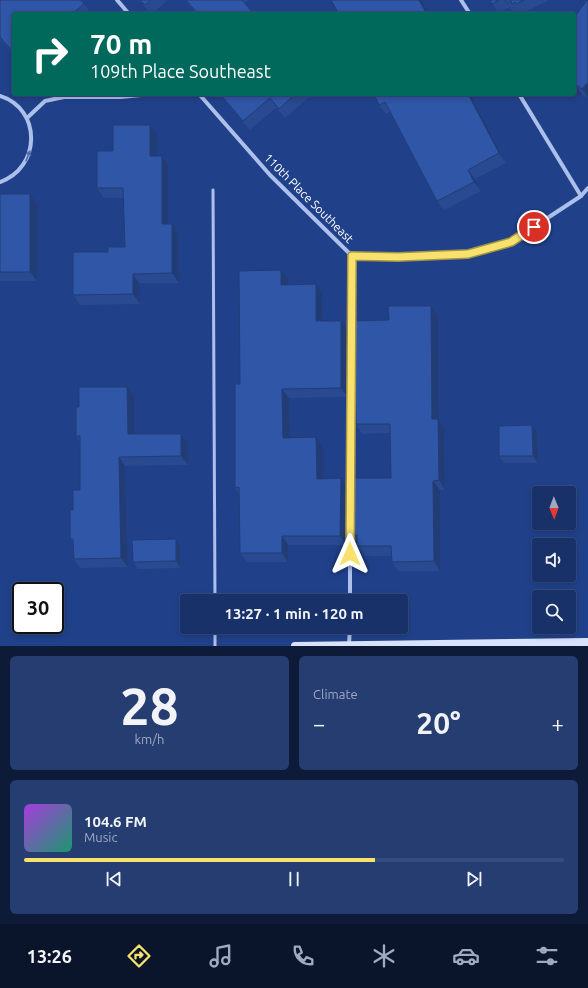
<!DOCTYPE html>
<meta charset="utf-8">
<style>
:root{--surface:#183168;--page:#253d71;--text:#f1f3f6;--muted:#9fa9c0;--line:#364c7c;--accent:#f8e26d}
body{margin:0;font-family:Ubuntu,sans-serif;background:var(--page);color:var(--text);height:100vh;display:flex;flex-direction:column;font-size:15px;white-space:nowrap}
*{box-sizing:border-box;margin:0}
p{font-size:13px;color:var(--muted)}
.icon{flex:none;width:22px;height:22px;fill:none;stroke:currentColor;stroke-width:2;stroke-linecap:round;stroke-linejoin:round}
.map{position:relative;height:646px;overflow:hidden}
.panel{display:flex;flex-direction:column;gap:10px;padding:10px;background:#0d1b39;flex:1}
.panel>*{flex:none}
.hud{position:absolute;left:12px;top:12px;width:564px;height:84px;border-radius:4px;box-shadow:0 2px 6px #0003,0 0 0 1px var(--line);background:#00695c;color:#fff;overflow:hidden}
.needle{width:26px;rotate:179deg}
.controls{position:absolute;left:532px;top:486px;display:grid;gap:8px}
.controls a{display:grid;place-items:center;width:44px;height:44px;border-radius:4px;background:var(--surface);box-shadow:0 2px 6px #0003,0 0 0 1px var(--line);font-size:20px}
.speed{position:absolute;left:12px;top:582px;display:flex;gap:8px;font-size:20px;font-weight:700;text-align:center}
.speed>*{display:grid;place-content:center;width:52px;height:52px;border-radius:50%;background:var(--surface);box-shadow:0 2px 6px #0003,0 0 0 1px var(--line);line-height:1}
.speed .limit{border:2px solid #111;border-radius:6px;background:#fff;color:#111}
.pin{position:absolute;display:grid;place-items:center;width:34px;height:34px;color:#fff;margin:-17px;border:2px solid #fff;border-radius:50%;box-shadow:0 1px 4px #0007}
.me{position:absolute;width:44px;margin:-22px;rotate:0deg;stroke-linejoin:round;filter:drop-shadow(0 0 3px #0008)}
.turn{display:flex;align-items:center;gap:14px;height:84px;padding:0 12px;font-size:18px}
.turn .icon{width:52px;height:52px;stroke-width:2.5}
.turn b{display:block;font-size:28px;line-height:34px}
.big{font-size:30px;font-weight:600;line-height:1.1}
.panel .card{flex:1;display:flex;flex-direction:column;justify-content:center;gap:6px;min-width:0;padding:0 14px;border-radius:6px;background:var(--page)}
.panel .dial{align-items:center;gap:0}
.dial b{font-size:52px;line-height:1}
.song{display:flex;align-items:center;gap:12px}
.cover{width:48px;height:48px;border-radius:6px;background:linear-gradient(135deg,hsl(280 70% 55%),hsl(160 70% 35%))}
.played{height:4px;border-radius:2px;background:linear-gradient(90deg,var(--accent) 65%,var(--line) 65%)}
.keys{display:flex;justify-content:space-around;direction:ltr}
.heat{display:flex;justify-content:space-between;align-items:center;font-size:22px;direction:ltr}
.panel .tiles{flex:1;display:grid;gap:10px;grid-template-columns:1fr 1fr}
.card:last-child{grid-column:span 2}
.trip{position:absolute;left:180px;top:594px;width:228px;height:40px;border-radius:4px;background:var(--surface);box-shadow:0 2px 6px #0003,0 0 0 1px var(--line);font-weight:600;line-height:40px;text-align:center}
.dock{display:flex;height:64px;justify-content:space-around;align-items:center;background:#0a142a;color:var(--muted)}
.dock .icon{width:28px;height:28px}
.dock .active{color:var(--accent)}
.dock b{font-size:18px;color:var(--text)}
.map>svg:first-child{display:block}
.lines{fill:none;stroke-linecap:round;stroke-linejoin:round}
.lane{stroke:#acc0eb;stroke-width:3}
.street{stroke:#acc0eb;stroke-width:4}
.secondary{stroke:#d8e2f8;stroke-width:8}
.wall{fill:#294a90}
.shaded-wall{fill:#223c75}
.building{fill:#3056a7;stroke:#223c75}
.oneway{fill:#516dac}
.route-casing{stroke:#a19347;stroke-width:10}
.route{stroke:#f8e26d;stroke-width:7}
.labels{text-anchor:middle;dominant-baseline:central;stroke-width:4;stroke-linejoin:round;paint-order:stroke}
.street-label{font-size:12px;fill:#fff;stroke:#20418a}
</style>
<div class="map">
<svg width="588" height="646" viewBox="0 0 588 646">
<rect width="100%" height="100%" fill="#20418a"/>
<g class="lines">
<g class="lane">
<polyline points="213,190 215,601"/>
<polyline points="215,627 215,646"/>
</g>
<g class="street">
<polyline points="117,0 129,14"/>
<polyline points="461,0 470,14"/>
<polyline points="199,94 270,175 352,256 351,325"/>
<polyline points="519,94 581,196"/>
<path d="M0,96C42,109 41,168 0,182"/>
<polyline points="27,118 45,101 64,97 121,97 151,94"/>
<polyline points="352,256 398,257 468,254 511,242 581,196 588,188"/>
<polyline points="350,483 351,387"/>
<polyline points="350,601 350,535"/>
<polyline points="349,645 350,627"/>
</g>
<polyline class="secondary" points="295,646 588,642"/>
</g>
<g class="wall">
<polygon points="0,0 84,4 91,13 90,14 14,14 14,55 0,39"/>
<polygon points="139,0 168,0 152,14 151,14"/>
<polygon points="185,0 249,0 245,3 254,14 196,14"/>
<polygon points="490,0 549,0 523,13 522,12 519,13 517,11 513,13 510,7 498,13"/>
<polygon points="588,0 588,98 582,94 579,97 574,94 574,18"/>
<polygon points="219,94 313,94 285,118 276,108 250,130"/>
<polygon points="374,94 470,94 506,163 475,179 481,191 444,210 437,201 390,112 386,114 379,105"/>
<polygon points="157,135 157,156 168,165 168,224 178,233 179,283 139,283 140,304 80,305 73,295 108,252 125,247 124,198 104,198 97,188 113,151"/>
<polygon points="0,194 30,194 37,204 37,281 0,281"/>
<polygon points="288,280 288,284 322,293 323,321 348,330 348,397 289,398 290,438 316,437 323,447 323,479 347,488 347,545 288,545 288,562 247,562 240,553 239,494 235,488 240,384"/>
<polygon points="431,306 438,315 439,421 444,428 445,490 440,490 440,571 398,571 392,562 392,556 364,556 357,546 357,545 354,545 347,536 391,478 390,433 362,434 356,424 355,397 348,388"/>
<polygon points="134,396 134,434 181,434 187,443 188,465 125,466 128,567 80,568 74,559 73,543 70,539 73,510 80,490 80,442 76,436 79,407"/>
<polygon points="537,432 538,463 504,463 499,456"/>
<polygon points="180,546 181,568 138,569 133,562"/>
</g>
<g class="shaded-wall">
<polygon points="419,0 421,0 429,14 427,14"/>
<polygon points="587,83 588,85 588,97 582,89"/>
<polygon points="575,84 582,94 579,97 574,91 574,86"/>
<polygon points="468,94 470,94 506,163 499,153"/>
<polygon points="150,125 157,135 157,165 150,156"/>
<polygon points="162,156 168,165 168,233 162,224"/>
<polygon points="468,170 475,179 481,191 474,182"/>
<polygon points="30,194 37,204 37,281 30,272"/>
<polygon points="172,224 178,233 179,283 172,273"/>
<polygon points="281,270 288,280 288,294 281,285"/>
<polygon points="133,274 139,283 140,304 133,294"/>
<polygon points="316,284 322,293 323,331 316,321"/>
<polygon points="431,306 438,315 439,421 444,428 445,490 439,480 432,419"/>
<polygon points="341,321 348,330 348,397 341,388"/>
<polygon points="127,387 134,396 134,444 128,434"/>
<polygon points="282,389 289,398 290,447 283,438"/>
<polygon points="532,425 537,432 538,463 533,456"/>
<polygon points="181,434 187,443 188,465 181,456"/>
<polygon points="316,437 323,447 323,488 317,479"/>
<polygon points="119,457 125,466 128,567 121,558"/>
<polygon points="341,478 347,488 347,545 340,536"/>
<polygon points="433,481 440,490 440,571 434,561"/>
<polygon points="282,536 288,545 288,562 282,553"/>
<polygon points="176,539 180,546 181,568 176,561"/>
</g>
<g class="building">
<polygon points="0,0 81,0 84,4 72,14 14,14 14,53 0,37"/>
<polygon points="140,0 151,0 145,5"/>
<polygon points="186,0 242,0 254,14 198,14"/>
<polygon points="331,0 419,0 427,14 339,14"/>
<polygon points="490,0 499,0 492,4"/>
<polygon points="505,0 524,0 516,4 515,2 512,4 511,1 507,3"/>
<polygon points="587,0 588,0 588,84 587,83 582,89 575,84 574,86 574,18"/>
<polygon points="220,94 295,94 279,109 270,98 243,121"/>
<polygon points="374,94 468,94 499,153 468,170 474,182 437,201 385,102 379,105"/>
<polygon points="113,125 150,125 150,156 162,156 162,224 172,224 172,273 133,274 133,294 73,295 73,252 108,252 108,247 125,247 123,188 97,188 97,151 113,151"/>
<rect x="0" y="194" width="30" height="78"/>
<polygon points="281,270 281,285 316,284 316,321 341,321 341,388 282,389 283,438 316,437 317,479 341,478 340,536 282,536 282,553 240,553 239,487 235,488 235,384 240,384 239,271"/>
<polygon points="388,306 431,306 432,419 438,419 439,480 433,481 434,561 392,562 391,546 357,546 357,535 347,536 348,478 391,478 390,424 356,424 355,388 348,388 348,321 389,320"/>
<polygon points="79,387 127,387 128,434 181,434 181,456 119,457 121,558 74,559 73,539 70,539 70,510 73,510 73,490 80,490 80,436 76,436 76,407 79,407"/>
<polygon points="532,425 533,456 499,456 499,426"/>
<polygon points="176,539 176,561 133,562 132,540"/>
</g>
<defs><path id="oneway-solid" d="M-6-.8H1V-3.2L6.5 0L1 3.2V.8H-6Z"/></defs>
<use class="oneway" href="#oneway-solid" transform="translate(28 156) rotate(-68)"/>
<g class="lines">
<defs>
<polyline id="route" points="350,554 352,256 398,257 468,254 511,242 534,227"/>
</defs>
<use href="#route" class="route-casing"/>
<use href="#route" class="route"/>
</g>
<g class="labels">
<g class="street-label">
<text transform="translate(309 198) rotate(45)">110th Place Southeast</text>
</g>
</g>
</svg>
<div class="controls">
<a><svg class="needle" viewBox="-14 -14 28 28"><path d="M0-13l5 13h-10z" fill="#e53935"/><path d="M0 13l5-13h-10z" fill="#9fa9c0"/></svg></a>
<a><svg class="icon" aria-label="sound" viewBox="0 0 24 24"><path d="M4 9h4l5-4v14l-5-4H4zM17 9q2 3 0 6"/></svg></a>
<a><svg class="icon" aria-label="search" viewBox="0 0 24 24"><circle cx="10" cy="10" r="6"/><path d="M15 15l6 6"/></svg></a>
</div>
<div class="speed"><div class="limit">30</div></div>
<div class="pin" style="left:534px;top:227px;background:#d93025"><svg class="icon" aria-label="arrive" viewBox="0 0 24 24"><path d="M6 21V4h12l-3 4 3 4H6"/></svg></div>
<svg class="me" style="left:350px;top:554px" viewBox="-20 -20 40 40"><path d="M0-17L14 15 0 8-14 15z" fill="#f8e26d" stroke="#fff" stroke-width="4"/></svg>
<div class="trip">13:27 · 1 min · 120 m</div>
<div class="hud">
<div class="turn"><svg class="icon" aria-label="right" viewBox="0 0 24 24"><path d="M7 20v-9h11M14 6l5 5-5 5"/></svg><div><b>70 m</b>109th Place Southeast</div></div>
</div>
</div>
<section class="panel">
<div class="tiles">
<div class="card dial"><b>28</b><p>km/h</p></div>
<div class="card"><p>Climate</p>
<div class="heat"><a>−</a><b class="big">20°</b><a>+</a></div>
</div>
<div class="card">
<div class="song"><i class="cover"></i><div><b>104.6 FM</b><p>Music</p></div></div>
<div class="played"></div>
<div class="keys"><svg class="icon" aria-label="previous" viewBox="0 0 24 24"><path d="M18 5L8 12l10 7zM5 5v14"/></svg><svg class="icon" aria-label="pause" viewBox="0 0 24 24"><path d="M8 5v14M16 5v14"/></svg><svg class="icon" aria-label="next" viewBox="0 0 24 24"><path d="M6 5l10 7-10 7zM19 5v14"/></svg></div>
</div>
</div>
</section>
<nav class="dock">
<b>13:26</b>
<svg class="icon active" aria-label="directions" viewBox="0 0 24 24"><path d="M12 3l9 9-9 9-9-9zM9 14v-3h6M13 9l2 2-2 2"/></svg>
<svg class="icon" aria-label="music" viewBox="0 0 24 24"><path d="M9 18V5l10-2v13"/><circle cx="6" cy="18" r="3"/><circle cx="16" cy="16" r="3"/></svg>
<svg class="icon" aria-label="phone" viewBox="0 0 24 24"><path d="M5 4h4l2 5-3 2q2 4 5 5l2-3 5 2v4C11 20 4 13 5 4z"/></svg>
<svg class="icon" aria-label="climate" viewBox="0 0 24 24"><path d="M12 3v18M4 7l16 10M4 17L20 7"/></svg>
<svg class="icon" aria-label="car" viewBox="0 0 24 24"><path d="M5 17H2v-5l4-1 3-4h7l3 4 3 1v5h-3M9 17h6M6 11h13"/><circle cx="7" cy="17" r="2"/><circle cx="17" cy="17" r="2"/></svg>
<svg class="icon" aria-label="filters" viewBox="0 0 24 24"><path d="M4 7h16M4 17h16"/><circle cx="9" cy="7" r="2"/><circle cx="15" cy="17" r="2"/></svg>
</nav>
